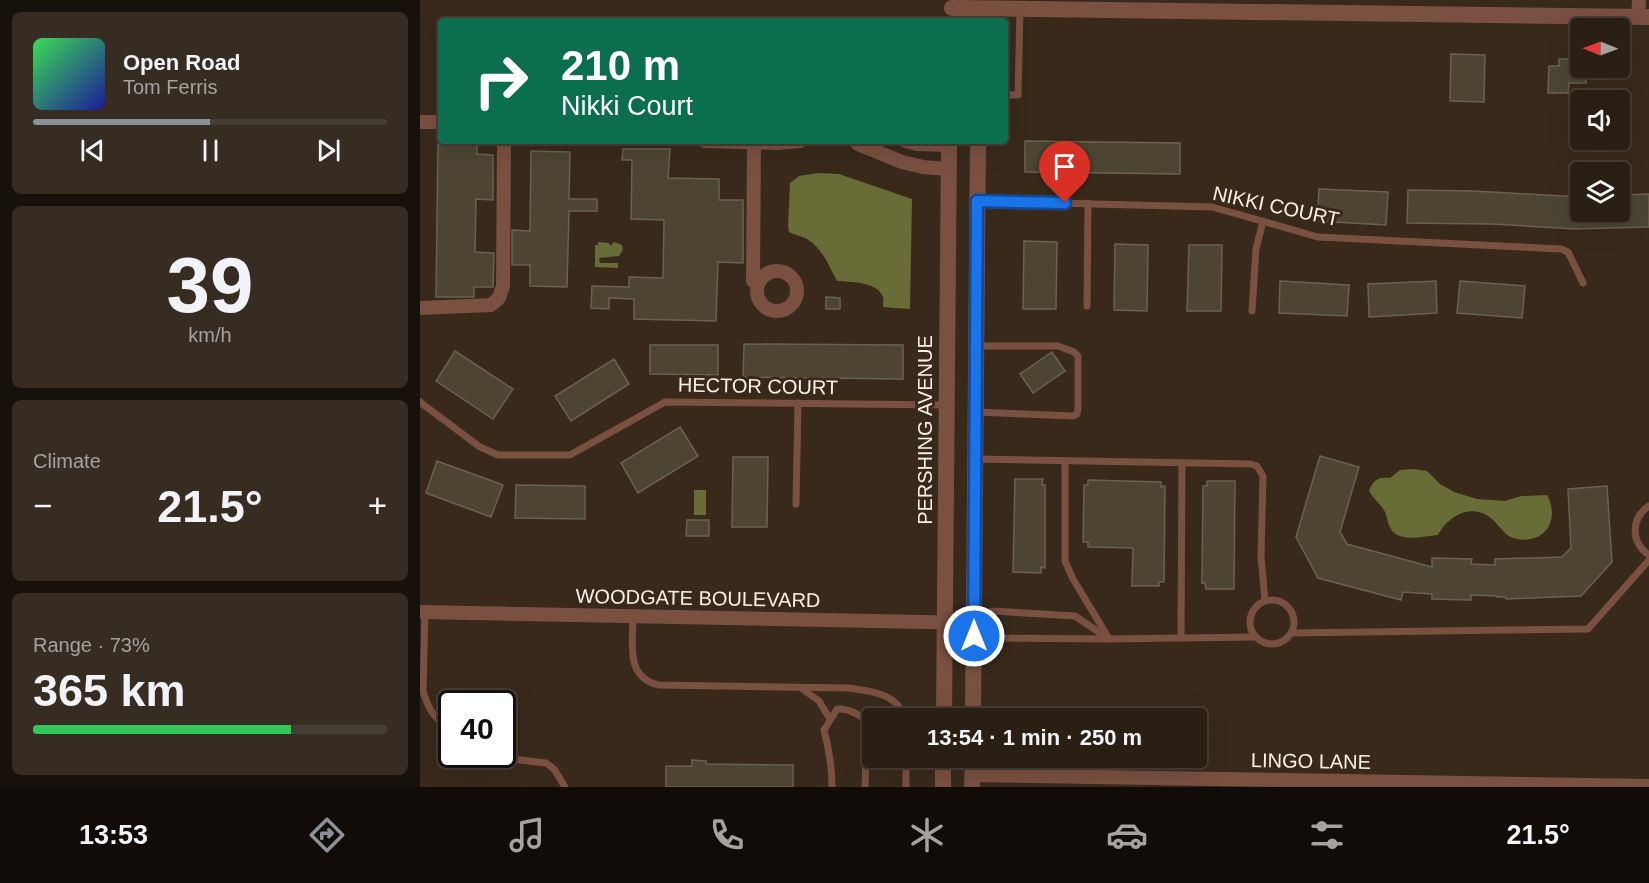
<!DOCTYPE html>
<meta charset="utf-8">
<style>
:root{--surface:#2a1f14;--page:#362c22;--text:#f1f3f6;--muted:#a5a2a0;--line:#463d34;--accent:#8c9099}
body{margin:0;font-family:Helvetica,sans-serif;background:var(--page);color:var(--text);height:100vh;display:flex;flex-direction:column;font-size:22px;white-space:nowrap}
*{box-sizing:border-box;margin:0}
p{font-size:20px;color:var(--muted)}
.icon{flex:none;width:33px;height:33px;fill:none;stroke:currentColor;stroke-width:2;stroke-linecap:round;stroke-linejoin:round}
.map{position:relative;flex:1;overflow:hidden}
.drawer{display:flex;flex-direction:column;gap:12px;padding:12px;background:#17110b;width:420px}
.drawer>*{flex:none}
.banner{position:absolute;left:18px;top:18px;width:570px;height:126px;border-radius:6px;box-shadow:0 6px 24px #0002,0 0 0 2px var(--line);background:#0b6e4f;color:#fff;overflow:hidden}
.needle{width:39px;rotate:271deg}
.tools{position:absolute;left:1150px;top:18px;display:grid;gap:12px}
.tools a{display:grid;place-items:center;width:60px;height:60px;border-radius:6px;background:var(--surface);box-shadow:0 6px 24px #0002,0 0 0 2px var(--line);font-size:30px}
.speed{position:absolute;left:18px;top:690px;display:flex;gap:12px;font-size:30px;font-weight:700;text-align:center}
.speed>*{display:grid;place-content:center;width:78px;height:78px;border-radius:50%;background:var(--surface);box-shadow:0 6px 24px #0002,0 0 0 2px var(--line);line-height:1}
.speed .limit{border:3px solid #111;border-radius:9px;background:#fff;color:#111}
.pin{position:absolute;display:grid;place-items:center;width:51px;height:51px;color:#fff;margin:-62px -26px;border-radius:50% 50% 50% 0;rotate:-45deg;box-shadow:0 0 6px #0007}
.pin .icon{rotate:45deg}
.me{position:absolute;width:66px;margin:-33px;rotate:0deg;stroke-linejoin:round;filter:drop-shadow(0 0 4px #0008)}
.turn{display:flex;align-items:center;gap:21px;height:126px;padding:0 24px;font-size:27px}
.turn .icon{width:78px;height:78px;stroke-width:2.5}
.turn b{display:block;font-size:42px;line-height:51px}
.big{font-size:45px;font-weight:800;line-height:1.1}
.drawer .card{flex:1;display:flex;flex-direction:column;justify-content:center;gap:9px;min-width:0;padding:0 21px;border-radius:9px;background:var(--page)}
.drawer .dial{align-items:center;gap:0}
.dial b{font-size:78px;line-height:1}
.song{display:flex;align-items:center;gap:18px}
.cover{width:72px;height:72px;border-radius:9px;background:linear-gradient(135deg,hsl(130 70% 55%),hsl(240 70% 35%))}
.played{height:6px;border-radius:3px;background:linear-gradient(90deg,var(--accent) 50%,var(--line) 50%)}
.keys{display:flex;justify-content:space-around;direction:ltr}
.heat{display:flex;justify-content:space-between;align-items:center;font-size:33px;direction:ltr}
.charge{height:9px;border-radius:4px;background:linear-gradient(90deg,#34c759 73%,var(--line) 0)}
.trip{position:absolute;left:442px;top:708px;width:345px;height:60px;border-radius:6px;background:var(--surface);box-shadow:0 6px 24px #0002,0 0 0 2px var(--line);font-weight:800;line-height:60px;text-align:center}
.tab-bar{display:flex;height:96px;justify-content:space-around;align-items:center;background:#110c08;color:var(--muted)}
.tab-bar .icon{width:42px;height:42px}
.tab-bar .active{color:var(--accent)}
.tab-bar b{font-size:27px;color:var(--text)}
main{display:flex;flex:1;min-height:0}
.map>svg:first-child{display:block}
.water{fill:#686c36}
.building{fill:#4d4532;stroke:#6b624e;stroke-width:1.5}
.lines{fill:none;stroke-linecap:round;stroke-linejoin:round}
.service{stroke:#7a5041;stroke-width:7}
.minor{stroke:#7a5041;stroke-width:14}
.tertiary{stroke:#7a5041;stroke-width:16}
.route-casing{stroke:#114b97;stroke-width:15}
.route{stroke:#1a73e8;stroke-width:10}
.labels{text-anchor:middle;dominant-baseline:central;stroke-width:6;stroke-linejoin:round;paint-order:stroke}
.street-label{font-size:20px;fill:#faf0e7;stroke:#38291b}
</style>
<main>
<section class="drawer">
<div class="card">
<div class="song"><i class="cover"></i><div><b>Open Road</b><p>Tom Ferris</p></div></div>
<div class="played"></div>
<div class="keys"><svg class="icon" aria-label="previous" viewBox="0 0 24 24"><path d="M18 5L8 12l10 7zM5 5v14"/></svg><svg class="icon" aria-label="pause" viewBox="0 0 24 24"><path d="M8 5v14M16 5v14"/></svg><svg class="icon" aria-label="next" viewBox="0 0 24 24"><path d="M6 5l10 7-10 7zM19 5v14"/></svg></div>
</div>
<div class="card dial"><b>39</b><p>km/h</p></div>
<div class="card"><p>Climate</p>
<div class="heat"><a>−</a><b class="big">21.5°</b><a>+</a></div>
</div>
<div class="card"><p>Range · 73%</p><b class="big">365 km</b><div class="charge"></div></div>
</section>
<div class="map">
<svg width="1229" height="787" viewBox="0 0 1229 787">
<rect width="100%" height="100%" fill="#38291b"/>
<g class="water">
<path d="M399,173L419,174L492,199L490,309L463,307C463,304 464,300 463,297C457,281 430,282 417,281C408,265 404,250 387,239C381,236 375,235 369,232L368,227L370,183L379,176Z"/>
<polygon points="178,242 189,243 190,246 194,242 202,245 203,250 199,256 179,258 180,263 198,263 198,268 175,267 175,245 178,245"/>
<path d="M993,469L1007,471L1020,484L1034,492L1057,499L1085,501L1101,496L1127,495C1140,519 1126,544 1097,539C1085,537 1081,527 1072,519C1052,502 1028,516 1018,535C1004,536 977,544 970,527C967,522 967,515 964,510C959,503 953,498 949,491C954,479 958,477 970,478L980,470Z"/>
<rect x="274" y="490" width="12" height="25"/>
</g>
<g class="building">
<polygon points="1031,54 1065,55 1064,102 1030,101"/>
<polygon points="1139,59 1161,59 1161,68 1166,68 1166,83 1149,83 1148,93 1128,93 1129,66 1139,66"/>
<polygon points="18,141 57,141 57,154 73,155 73,200 56,199 55,252 74,253 73,287 54,287 54,297 16,297"/>
<polygon points="605,141 760,143 760,174 605,172"/>
<polygon points="203,149 250,149 248,178 299,179 299,200 323,200 323,263 298,262 296,321 214,319 214,299 189,298 189,309 171,308 172,286 209,287 209,277 243,278 244,220 211,219 212,160 202,160"/>
<polygon points="111,151 150,152 149,199 177,199 177,211 149,211 147,287 110,286 110,265 92,265 92,230 110,231"/>
<polygon points="899,189 968,192 966,225 897,221"/>
<polygon points="988,190 1054,191 1142,196 1161,196 1161,212 1200,212 1200,195 1229,194 1229,227 1156,229 1072,224 987,223"/>
<polygon points="604,241 637,242 636,309 603,309"/>
<polygon points="695,244 728,245 727,311 694,310"/>
<polygon points="769,245 802,245 801,311 767,311"/>
<polygon points="860,281 929,285 927,316 859,313"/>
<polygon points="1016,281 1017,313 949,317 948,284"/>
<polygon points="1040,281 1105,286 1102,318 1037,313"/>
<polygon points="406,297 420,298 420,309 406,309"/>
<polygon points="324,344 483,345 483,379 323,377"/>
<polygon points="230,345 298,345 298,375 230,374"/>
<polygon points="35,351 93,389 73,419 16,381"/>
<polygon points="632,352 645,371 613,393 600,374"/>
<polygon points="194,359 209,384 151,421 135,396"/>
<polygon points="260,427 278,456 218,493 201,463"/>
<polygon points="900,456 939,467 920,532 927,544 1012,567 1012,558 1052,559 1051,564 1075,565 1075,559 1142,557 1151,548 1148,489 1187,486 1192,562 1161,596 1086,599 1085,597 1077,597 1077,596 1051,595 1051,600 1012,599 1012,594 983,592 981,600 898,578 876,537"/>
<polygon points="313,457 348,457 347,527 312,527"/>
<polygon points="17,461 83,485 71,517 6,493"/>
<polygon points="595,479 623,479 622,485 625,485 625,568 621,567 621,573 593,572"/>
<polygon points="668,480 741,482 741,487 745,486 744,582 739,582 739,586 712,586 713,548 668,547 668,542 663,542 664,485 668,485"/>
<polygon points="787,481 815,481 814,589 786,589 785,583 782,583 783,486 787,486"/>
<polygon points="96,485 165,486 165,519 95,518"/>
<polygon points="267,520 289,520 289,536 266,536"/>
<polygon points="272,760 286,761 286,764 373,765 373,787 246,787 246,766 272,766"/>
</g>
<g class="lines">
<g class="service">
<polyline points="585,95 598,95 600,9"/>
<polyline points="557,201 792,207 898,237 1141,249 1148,252 1163,283"/>
<polyline points="667,306 668,203"/>
<polyline points="832,311 836,249 843,221"/>
<polyline points="0,402 60,447 78,455 150,455 245,402 526,405"/>
<polyline points="556,412 653,416 657,414 658,408 658,356 654,352 638,346 557,346"/>
<polyline points="555,459 831,464 837,466 843,476 841,556 845,601"/>
<polyline points="645,461 645,561 653,579 688,637"/>
<polyline points="376,504 378,403"/>
<path d="M1229,506C1211,518 1210,542 1229,555"/>
<circle cx="852" cy="622" r="22"/>
<path d="M5,613L3,691C9,711 15,719 32,731"/>
<path d="M213,617C213,643 205,678 239,685L428,688C451,691 477,693 485,718"/>
<polyline points="871,633 1168,629 1229,560"/>
<polyline points="761,637 762,463"/>
<polyline points="689,639 655,616 572,611 554,623 571,638 689,639 835,637"/>
<polyline points="381,688 399,701 410,719"/>
<polyline points="79,754 92,759 126,763 134,769 145,787"/>
<path d="M412,787C412,767 409,749 404,730L417,709C430,709 439,713 447,723L445,787"/>
<polyline points="486,787 486,758"/>
</g>
<g class="minor">
<polyline points="1218,17 1219,0"/>
<polyline points="0,122 21,122"/>
<polyline points="285,141 357,143 380,141"/>
<polyline points="436,141 438,144 482,162 503,167 528,169"/>
<polyline points="486,141 497,144 529,145"/>
<polyline points="334,142 333,281 340,281"/>
<circle cx="357" cy="291" r="20"/>
<polyline points="0,308 71,305 79,298 83,286 84,141"/>
<polyline points="0,612 554,623"/>
<polyline points="552,775 1229,786"/>
</g>
<g class="tertiary">
<polyline points="532,8 1229,17"/>
<polyline points="524,718 529,141"/>
<polyline points="553,718 558,141"/>
<polyline points="523,787 523,758"/>
<polyline points="552,787 553,758"/>
</g>
</g>
<g class="lines">
<defs>
<polyline id="route" points="554,636 557,201 645,203"/>
</defs>
<use href="#route" class="route-casing"/>
<use href="#route" class="route"/>
</g>
<g class="labels">
<g class="street-label">
<text transform="translate(856 206) rotate(12)">NIKKI COURT</text>
<text transform="translate(338 386) rotate(1)">HECTOR COURT</text>
<text transform="translate(505 430) rotate(-90)">PERSHING AVENUE</text>
<text transform="translate(278 598) rotate(1)">WOODGATE BOULEVARD</text>
<text transform="translate(891 761) rotate(1)">LINGO LANE</text>
</g>
</g>
</svg>
<div class="tools">
<a><svg class="needle" viewBox="-14 -14 28 28"><path d="M0-13l5 13h-10z" fill="#e53935"/><path d="M0 13l5-13h-10z" fill="#a5a2a0"/></svg></a>
<a><svg class="icon" aria-label="sound" viewBox="0 0 24 24"><path d="M4 9h4l5-4v14l-5-4H4zM17 9q2 3 0 6"/></svg></a>
<a><svg class="icon" aria-label="layers" viewBox="0 0 24 24"><path d="M12 4l9 5-9 5-9-5zM3 14l9 5 9-5"/></svg></a>
</div>
<div class="speed"><div class="limit">40</div></div>
<div class="pin" style="left:645px;top:203px;background:#d93025"><svg class="icon" aria-label="arrive" viewBox="0 0 24 24"><path d="M6 21V4h12l-3 4 3 4H6"/></svg></div>
<svg class="me" style="left:554px;top:636px" viewBox="-20 -20 40 40"><circle r="17" fill="#1a73e8" stroke="#fff" stroke-width="3"/><path d="M0-11L8 9 0 5-8 9z" fill="#fff"/></svg>
<div class="trip">13:54 · 1 min · 250 m</div>
<div class="banner">
<div class="turn"><svg class="icon" aria-label="right" viewBox="0 0 24 24"><path d="M7 20v-9h11M14 6l5 5-5 5"/></svg><div><b>210 m</b>Nikki Court</div></div>
</div>
</div>
</main>
<nav class="tab-bar">
<b>13:53</b>
<svg class="icon active" aria-label="directions" viewBox="0 0 24 24"><path d="M12 3l9 9-9 9-9-9zM9 14v-3h6M13 9l2 2-2 2"/></svg>
<svg class="icon" aria-label="music" viewBox="0 0 24 24"><path d="M9 18V5l10-2v13"/><circle cx="6" cy="18" r="3"/><circle cx="16" cy="16" r="3"/></svg>
<svg class="icon" aria-label="phone" viewBox="0 0 24 24"><path d="M5 4h4l2 5-3 2q2 4 5 5l2-3 5 2v4C11 20 4 13 5 4z"/></svg>
<svg class="icon" aria-label="climate" viewBox="0 0 24 24"><path d="M12 3v18M4 7l16 10M4 17L20 7"/></svg>
<svg class="icon" aria-label="car" viewBox="0 0 24 24"><path d="M5 17H2v-5l4-1 3-4h7l3 4 3 1v5h-3M9 17h6M6 11h13"/><circle cx="7" cy="17" r="2"/><circle cx="17" cy="17" r="2"/></svg>
<svg class="icon" aria-label="filters" viewBox="0 0 24 24"><path d="M4 7h16M4 17h16"/><circle cx="9" cy="7" r="2"/><circle cx="15" cy="17" r="2"/></svg>
<b>21.5°</b>
</nav>
